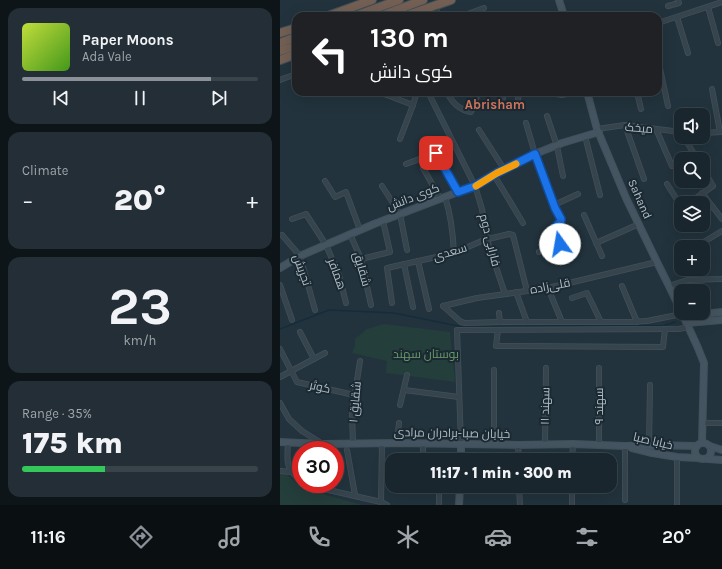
<!DOCTYPE html>
<meta charset="utf-8">
<style>
:root{--surface:#1a262e;--page:#232e36;--text:#f1f3f6;--muted:#9fa5aa;--line:#38434a;--accent:#8c9099}
body{margin:0;font-family:Karla,Cairo,sans-serif;background:var(--page);color:var(--text);height:100vh;display:flex;flex-direction:column;font-size:15px;white-space:nowrap}
*{box-sizing:border-box;margin:0}
p{font-size:13px;color:var(--muted)}
.icon{flex:none;width:22px;height:22px;fill:none;stroke:currentColor;stroke-width:2;stroke-linecap:round;stroke-linejoin:round}
.map{position:relative;flex:1;overflow:hidden}
.sheet{display:flex;flex-direction:column;gap:8px;padding:8px;background:#0e1519;width:280px}
.sheet>*{flex:none}
.guide{position:absolute;left:12px;top:12px;width:370px;height:84px;border-radius:12px;box-shadow:0 4px 16px #0002,0 0 0 1px var(--line);background:#202124;color:#fff;overflow:hidden}
.tools{position:absolute;left:394px;top:108px;display:grid;gap:8px}
.tools a{display:grid;place-items:center;width:36px;height:36px;border-radius:8px;background:var(--surface);box-shadow:0 4px 16px #0002,0 0 0 1px var(--line);font-size:20px}
.speed{position:absolute;left:12px;top:441px;display:flex;gap:8px;font-size:20px;font-weight:700;text-align:center}
.speed>*{display:grid;place-content:center;width:52px;height:52px;border-radius:50%;background:var(--surface);box-shadow:0 4px 16px #0002,0 0 0 1px var(--line);line-height:1}
.speed .limit{border:6px solid #d22;background:#fff;color:#111}
.pin{position:absolute;display:grid;place-items:center;width:34px;height:34px;color:#fff;margin:-17px;border-radius:8px;box-shadow:0 2px 6px #0006}
.me{position:absolute;width:44px;margin:-22px;rotate:347deg;stroke-linejoin:round;filter:drop-shadow(0 0 3px #0008)}
.turn{display:flex;align-items:center;gap:14px;height:84px;padding:0 12px;font-size:18px}
.turn .icon{width:52px;height:52px;stroke-width:2.5}
.turn b{display:block;font-size:28px;line-height:34px}
.big{font-size:30px;font-weight:800;line-height:1.1}
.sheet .card{flex:1;display:flex;flex-direction:column;justify-content:center;gap:6px;min-width:0;padding:0 14px;border-radius:12px;background:var(--page)}
.sheet .dial{align-items:center;gap:0}
.dial b{font-size:52px;line-height:1}
.song{display:flex;align-items:center;gap:12px}
.cover{width:48px;height:48px;border-radius:6px;background:linear-gradient(135deg,hsl(70 70% 55%),hsl(100 70% 35%))}
.played{height:4px;border-radius:2px;background:linear-gradient(90deg,var(--accent) 80%,var(--line) 80%)}
.keys{display:flex;justify-content:space-around;direction:ltr}
.heat{display:flex;justify-content:space-between;align-items:center;font-size:22px;direction:ltr}
.charge{height:6px;border-radius:3px;background:linear-gradient(90deg,#34c759 35%,var(--line) 0)}
.trip{position:absolute;left:105px;top:453px;width:232px;height:40px;border-radius:12px;background:var(--surface);box-shadow:0 4px 16px #0002,0 0 0 1px var(--line);font-weight:800;line-height:40px;text-align:center}
.menu{display:flex;height:64px;justify-content:space-around;align-items:center;background:#0a0f12;color:var(--muted)}
.menu .icon{width:28px;height:28px}
.menu .active{color:var(--accent)}
.menu b{font-size:18px;color:var(--text)}
main{display:flex;flex:1;min-height:0}
.map>svg:first-child{display:block}
.green{fill:#243e3b}
.lines{fill:none;stroke-linecap:round;stroke-linejoin:round}
.stream{stroke:#152d3b;stroke-width:1.5}
.street-casing{stroke:#425059;stroke-width:6}
.secondary-casing{stroke:#425059;stroke-width:8}
.highway-casing{stroke:#414f58;stroke-width:10}
.street{stroke:#36444d;stroke-width:4.5}
.secondary{stroke:#445460;stroke-width:6}
.highway{stroke:#735f53;stroke-width:8}
.route-casing{stroke:#114b97;stroke-width:10}
.route{stroke:#1a73e8;stroke-width:7}
.slow{stroke:#f59e0b;stroke-width:7}
.labels{text-anchor:middle;dominant-baseline:central;stroke-width:4;stroke-linejoin:round;paint-order:stroke}
.street-label{font-size:12px;fill:#b1bfc8;stroke:#1b2932}
.park-label{font-size:12px;fill:#689a68;stroke:#1b2932}
.neighbourhood-label{font-size:13px;font-weight:bold;fill:#d8785d;stroke:#1b2932}
</style>
<main>
<section class="sheet">
<div class="card">
<div class="song"><i class="cover"></i><div><b>Paper Moons</b><p>Ada Vale</p></div></div>
<div class="played"></div>
<div class="keys"><svg class="icon" aria-label="previous" viewBox="0 0 24 24"><path d="M18 5L8 12l10 7zM5 5v14"/></svg><svg class="icon" aria-label="pause" viewBox="0 0 24 24"><path d="M8 5v14M16 5v14"/></svg><svg class="icon" aria-label="next" viewBox="0 0 24 24"><path d="M6 5l10 7-10 7zM19 5v14"/></svg></div>
</div>
<div class="card"><p>Climate</p>
<div class="heat"><a>−</a><b class="big">20°</b><a>+</a></div>
</div>
<div class="card dial"><b>23</b><p>km/h</p></div>
<div class="card"><p>Range · 35%</p><b class="big">175 km</b><div class="charge"></div></div>
</section>
<div class="map">
<svg width="442" height="505" viewBox="0 0 442 505">
<rect width="100%" height="100%" fill="#22333d"/>
<g class="green">
<polygon points="104,324 170,332 175,382 106,373 107,361 72,353 75,346 75,339 87,329"/>
<polygon points="0,472 4,472 21,488 82,505 0,505"/>
</g>
<g class="lines">
<g class="stream">
<polyline points="430,318 442,317"/>
<polyline points="0,329 49,310 114,313 183,327 341,325 383,326 395,322"/>
</g>
<defs>
<g id="street">
<polyline points="155,6 159,16"/>
<polyline points="388,6 399,3 398,0"/>
<polyline points="428,7 438,43"/>
<polyline points="182,16 204,8"/>
<polyline points="397,17 408,53"/>
<polyline points="378,23 442,2"/>
<polyline points="378,59 388,106"/>
<polyline points="0,80 16,74"/>
<polyline points="432,89 440,132"/>
<polyline points="99,92 133,105"/>
<polyline points="148,92 195,186 202,209 207,240 225,294"/>
<path d="M167,92C172,103 180,110 191,112L195,103L198,92"/>
<polyline points="265,92 282,95 294,92"/>
<polyline points="357,92 361,109"/>
<polyline points="223,98 223,92"/>
<polyline points="237,107 239,92"/>
<polyline points="267,116 277,146 283,176"/>
<polyline points="246,123 255,154 275,208 281,219 281,221 276,226 275,228 280,246 279,247 259,252"/>
<polyline points="345,125 364,179"/>
<polyline points="317,129 345,125 401,132"/>
<polyline points="376,129 392,166"/>
<polyline points="199,130 224,169"/>
<polyline points="423,133 442,132"/>
<polyline points="305,136 320,195"/>
<polyline points="404,137 417,159"/>
<polyline points="120,139 133,105 136,95"/>
<polyline points="156,153 178,192"/>
<polyline points="126,164 175,146"/>
<polyline points="143,168 160,198"/>
<polyline points="214,175 243,223"/>
<polyline points="45,181 55,197 66,192 80,230"/>
<polyline points="387,184 401,206"/>
<polyline points="102,186 120,214 127,250"/>
<polyline points="422,193 442,219"/>
<path d="M165,197C171,215 173,233 174,253"/>
<polyline points="409,203 433,186 423,169"/>
<polyline points="274,205 298,194"/>
<polyline points="304,215 322,256"/>
<polyline points="12,219 26,214 46,245 59,275 66,303"/>
<polyline points="70,234 81,259 91,305"/>
<polyline points="2,235 20,256 35,310"/>
<polyline points="316,243 359,224"/>
<polyline points="417,246 442,231"/>
<polyline points="81,259 110,252 103,221"/>
<polyline points="138,261 149,309"/>
<polyline points="124,264 133,307"/>
<polyline points="0,285 12,320"/>
<polyline points="342,286 357,322"/>
<polyline points="389,286 407,280 442,279"/>
<polyline points="268,288 282,322"/>
<polyline points="236,292 247,322"/>
<polyline points="292,298 307,293 321,322"/>
<polyline points="112,303 107,268 174,253 204,240 229,234 233,235 247,291"/>
<polyline points="163,306 181,322 185,323 220,322 351,322 367,321 402,314"/>
<polyline points="163,306 197,298 268,288 377,262"/>
<polyline points="219,313 220,322"/>
<polyline points="218,330 216,346 383,347 385,329"/>
<polyline points="20,332 34,359"/>
<polyline points="0,349 17,382 74,395"/>
<polyline points="319,368 319,445"/>
<polyline points="0,377 45,353"/>
<polyline points="124,390 179,397"/>
<polyline points="0,403 9,419 22,431 41,443"/>
<polyline points="120,405 127,375"/>
<polyline points="423,423 442,423"/>
<path d="M8,442C7,462 5,468 21,481"/>
<polyline points="117,443 119,423"/>
<polyline points="143,443 143,460"/>
<polyline points="73,444 72,412 80,361"/>
<polyline points="181,444 177,330 399,329 409,327"/>
<polyline points="214,444 214,370"/>
<polyline points="265,444 266,368"/>
<polyline points="238,445 239,460"/>
<polyline points="369,445 370,385"/>
<polyline points="345,446 345,500"/>
<polyline points="67,450 75,495"/>
<polyline points="292,460 293,444"/>
<polyline points="0,471 11,472"/>
<polyline points="27,484 31,486 101,502 107,505"/>
<polyline points="144,486 144,489 180,490"/>
<polyline points="239,486 240,505"/>
<polyline points="159,489 159,505"/>
<polyline points="101,503 102,443"/>
<polyline points="292,505 292,486"/>
<polyline points="397,505 397,457"/>
</g>
<g id="secondary">
<polyline points="279,0 284,16"/>
<polyline points="307,92 317,129 346,198 377,262 389,286 401,311"/>
<polyline points="0,268 20,256 94,224 178,192 195,186 217,173 255,154 282,143 319,132"/>
<polyline points="402,313 418,348 424,363 422,443"/>
<polyline points="403,316 442,312"/>
<polyline points="407,323 442,320"/>
<polyline points="0,442 42,444 117,443 238,445 293,444 345,446 369,445 417,446"/>
<circle cx="423" cy="451" r="8"/>
<polyline points="430,446 442,450"/>
<polyline points="352,448 372,453 397,457 418,458"/>
<polyline points="428,459 442,460"/>
<polyline points="181,460 181,444"/>
<polyline points="179,505 180,486"/>
</g>
<g id="highway">
<polyline points="48,16 92,0"/>
<polyline points="75,16 119,0"/>
<polyline points="101,16 143,0"/>
<polyline points="125,16 171,0"/>
<polyline points="0,33 16,28"/>
<polyline points="0,43 16,37"/>
<polyline points="0,51 16,46"/>
<polyline points="0,60 16,54"/>
</g>
</defs>
<use href="#street" class="street-casing"/>
<use href="#secondary" class="secondary-casing"/>
<use href="#highway" class="highway-casing"/>
<use href="#street" class="street"/>
<use href="#secondary" class="secondary"/>
<use href="#highway" class="highway"/>
</g>
<g class="lines">
<defs>
<polyline id="route" points="156,153 178,192 195,186 217,173 255,154 275,208 281,219 281,221 276,226 275,228 280,244"/>
</defs>
<use href="#route" class="route-casing"/>
<use href="#route" class="route"/>
<polyline class="slow" points="196,186 217,173 236,164"/>
</g>
<g class="labels">
<g class="street-label">
<text transform="translate(359 128) rotate(5)">میخک</text>
<text transform="translate(133 197) rotate(-21)">کوی دانش</text>
<text transform="translate(360 199) rotate(66)">Sahand</text>
<text transform="translate(210 240) rotate(76)">فارابی دوم</text>
<text transform="translate(170 252) rotate(-17)">سعدی</text>
<text transform="translate(82 269) rotate(74)">شقایق</text>
<text transform="translate(22 270) rotate(70)">تجریش</text>
<text transform="translate(57 274) rotate(70)">همافر</text>
<text transform="translate(270 286) rotate(-11)">قلی‌زاده</text>
<text transform="translate(40 387) rotate(13)">کوثر</text>
<text transform="translate(75 402) rotate(-85)">شقایق ۱</text>
<text transform="translate(265 406) rotate(-89)">سهند ۱۱</text>
<text transform="translate(319 406) rotate(-90)">سهند ۹</text>
<text transform="translate(172 433) rotate(1)">خیابان صبا-برادران مرادی</text>
<text transform="translate(373 441) rotate(13)">خیابا صبا</text>
</g>
<g class="park-label">
<text x="146" y="354">بوستان سهند</text>
</g>
<g class="neighbourhood-label">
<text x="215" y="104">Abrisham</text>
</g>
</g>
</svg>
<div class="tools">
<a><svg class="icon" aria-label="sound" viewBox="0 0 24 24"><path d="M4 9h4l5-4v14l-5-4H4zM17 9q2 3 0 6"/></svg></a>
<a><svg class="icon" aria-label="search" viewBox="0 0 24 24"><circle cx="10" cy="10" r="6"/><path d="M15 15l6 6"/></svg></a>
<a><svg class="icon" aria-label="layers" viewBox="0 0 24 24"><path d="M12 4l9 5-9 5-9-5zM3 14l9 5 9-5"/></svg></a>
<a>+</a>
<a>−</a>
</div>
<div class="speed"><div class="limit">30</div></div>
<div class="pin" style="left:156px;top:153px;background:#d93025"><svg class="icon" aria-label="arrive" viewBox="0 0 24 24"><path d="M6 21V4h12l-3 4 3 4H6"/></svg></div>
<svg class="me" style="left:280px;top:244px" viewBox="-20 -20 40 40"><circle r="19" fill="#fff"/><path d="M0-13L10 11 0 6-10 11z" fill="#1a73e8"/></svg>
<div class="trip">11:17 · 1 min · 300 m</div>
<div class="guide">
<div class="turn"><svg class="icon" aria-label="left" viewBox="0 0 24 24"><path d="M17 20v-9H6M10 6l-5 5 5 5"/></svg><div><b>130 m</b>کوی دانش</div></div>
</div>
</div>
</main>
<nav class="menu">
<b>11:16</b>
<svg class="icon active" aria-label="directions" viewBox="0 0 24 24"><path d="M12 3l9 9-9 9-9-9zM9 14v-3h6M13 9l2 2-2 2"/></svg>
<svg class="icon" aria-label="music" viewBox="0 0 24 24"><path d="M9 18V5l10-2v13"/><circle cx="6" cy="18" r="3"/><circle cx="16" cy="16" r="3"/></svg>
<svg class="icon" aria-label="phone" viewBox="0 0 24 24"><path d="M5 4h4l2 5-3 2q2 4 5 5l2-3 5 2v4C11 20 4 13 5 4z"/></svg>
<svg class="icon" aria-label="climate" viewBox="0 0 24 24"><path d="M12 3v18M4 7l16 10M4 17L20 7"/></svg>
<svg class="icon" aria-label="car" viewBox="0 0 24 24"><path d="M5 17H2v-5l4-1 3-4h7l3 4 3 1v5h-3M9 17h6M6 11h13"/><circle cx="7" cy="17" r="2"/><circle cx="17" cy="17" r="2"/></svg>
<svg class="icon" aria-label="filters" viewBox="0 0 24 24"><path d="M4 7h16M4 17h16"/><circle cx="9" cy="7" r="2"/><circle cx="15" cy="17" r="2"/></svg>
<b>20°</b>
</nav>
